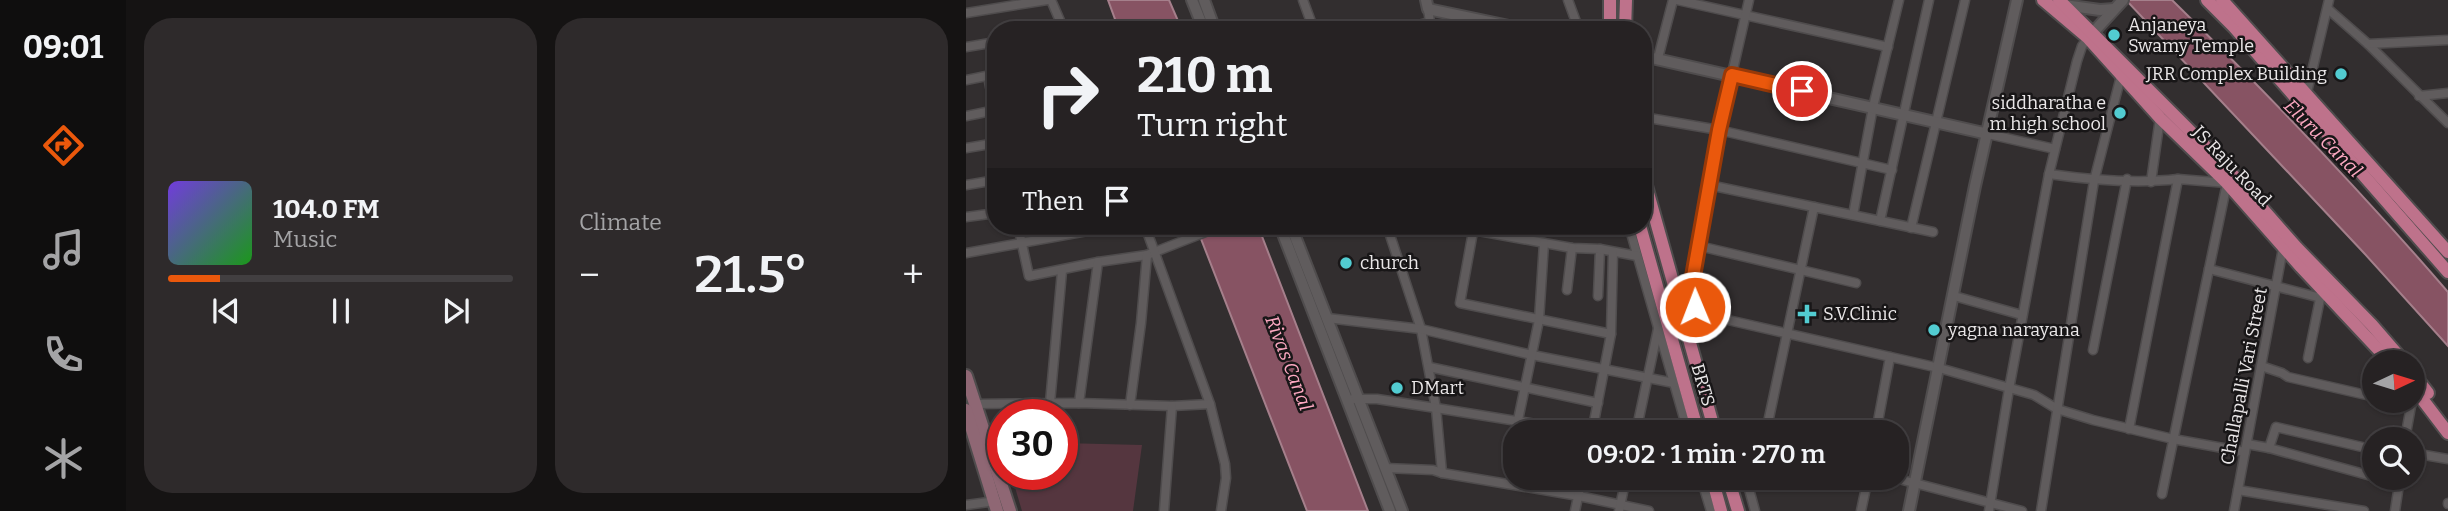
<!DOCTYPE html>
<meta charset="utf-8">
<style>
:root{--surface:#262223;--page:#2e2a2b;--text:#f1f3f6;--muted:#a4a4a6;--line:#423f41;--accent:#ea580c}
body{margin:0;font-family:Bitter,serif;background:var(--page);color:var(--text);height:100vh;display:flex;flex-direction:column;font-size:26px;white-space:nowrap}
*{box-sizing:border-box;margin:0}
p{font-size:23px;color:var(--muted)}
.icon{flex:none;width:38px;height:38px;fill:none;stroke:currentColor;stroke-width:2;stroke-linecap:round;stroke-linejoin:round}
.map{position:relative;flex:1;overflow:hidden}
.panel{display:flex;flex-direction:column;gap:18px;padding:18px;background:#151313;width:840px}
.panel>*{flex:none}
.hud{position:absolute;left:21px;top:21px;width:665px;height:214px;border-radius:28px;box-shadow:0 2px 5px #0004,0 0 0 2px var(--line);background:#262223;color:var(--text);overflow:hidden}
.needle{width:46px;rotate:86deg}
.controls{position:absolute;left:1396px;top:350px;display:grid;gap:14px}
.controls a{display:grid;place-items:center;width:63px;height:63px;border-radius:50%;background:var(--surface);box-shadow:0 2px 5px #0004,0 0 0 2px var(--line);font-size:35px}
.speed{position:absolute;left:21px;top:399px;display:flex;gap:14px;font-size:35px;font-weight:700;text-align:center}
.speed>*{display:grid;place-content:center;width:91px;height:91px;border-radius:50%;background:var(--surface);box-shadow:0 2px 5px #0004,0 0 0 2px var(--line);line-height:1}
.speed .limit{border:10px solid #d22;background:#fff;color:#111}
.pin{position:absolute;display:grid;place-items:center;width:60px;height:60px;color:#fff;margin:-30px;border:4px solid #fff;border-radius:50%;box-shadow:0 2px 7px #0007}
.me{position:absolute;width:77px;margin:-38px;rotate:359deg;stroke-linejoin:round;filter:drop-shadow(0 0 5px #0008)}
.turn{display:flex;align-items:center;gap:24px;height:147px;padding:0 35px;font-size:32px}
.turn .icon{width:91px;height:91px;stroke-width:2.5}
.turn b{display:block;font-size:49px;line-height:60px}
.then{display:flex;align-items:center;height:66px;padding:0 35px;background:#0003;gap:14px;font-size:26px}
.big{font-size:52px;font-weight:600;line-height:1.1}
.panel .tile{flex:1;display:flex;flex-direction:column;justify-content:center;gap:10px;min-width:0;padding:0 24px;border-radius:28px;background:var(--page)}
.song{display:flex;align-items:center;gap:21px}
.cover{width:84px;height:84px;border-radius:10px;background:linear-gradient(135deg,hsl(260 70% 55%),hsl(120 70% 35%))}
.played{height:7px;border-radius:4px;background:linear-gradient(90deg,var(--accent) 15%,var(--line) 15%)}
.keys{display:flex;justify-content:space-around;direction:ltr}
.heat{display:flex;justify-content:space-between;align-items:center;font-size:38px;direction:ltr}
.panel .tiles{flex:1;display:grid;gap:18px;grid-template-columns:repeat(2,1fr)}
.trip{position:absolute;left:537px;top:420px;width:406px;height:70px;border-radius:28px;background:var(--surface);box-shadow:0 2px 5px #0004,0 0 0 2px var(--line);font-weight:600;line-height:70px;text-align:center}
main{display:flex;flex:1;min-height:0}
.dock{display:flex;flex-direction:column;width:126px;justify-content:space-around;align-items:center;background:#0f0e0e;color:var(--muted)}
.dock .icon{width:49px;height:49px}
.dock .on{color:var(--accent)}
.dock b{font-size:32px;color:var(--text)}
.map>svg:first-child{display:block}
.green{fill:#55363f}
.water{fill:#875363;stroke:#a57f8b;stroke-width:2}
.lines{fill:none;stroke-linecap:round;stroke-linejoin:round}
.minor-casing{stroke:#4f4c4d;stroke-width:11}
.tertiary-casing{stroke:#4f4c4d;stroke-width:14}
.secondary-casing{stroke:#4f4c4d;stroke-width:16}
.primary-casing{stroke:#4f4c4d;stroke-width:16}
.minor{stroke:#605c5d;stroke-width:8}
.tertiary{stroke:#605c5d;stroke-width:10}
.secondary{stroke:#8f6774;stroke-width:12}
.primary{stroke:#be728b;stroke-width:12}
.route-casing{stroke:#983908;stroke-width:18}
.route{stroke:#ea580c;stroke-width:12}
.poi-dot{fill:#52ccd1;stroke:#181617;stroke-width:2.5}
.labels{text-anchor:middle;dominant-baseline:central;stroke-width:5;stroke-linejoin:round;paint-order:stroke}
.poi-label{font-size:18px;fill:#eae7e8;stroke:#181617;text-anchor:start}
.street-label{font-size:18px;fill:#eae7e8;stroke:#181617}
.water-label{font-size:19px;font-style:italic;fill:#fca8c1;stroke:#181617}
</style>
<main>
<nav class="dock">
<b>09:01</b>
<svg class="icon on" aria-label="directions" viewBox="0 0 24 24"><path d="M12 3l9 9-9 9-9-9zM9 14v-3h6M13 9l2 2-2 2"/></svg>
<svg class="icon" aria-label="music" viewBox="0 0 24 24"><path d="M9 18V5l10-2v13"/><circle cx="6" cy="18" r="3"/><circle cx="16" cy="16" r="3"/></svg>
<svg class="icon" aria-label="phone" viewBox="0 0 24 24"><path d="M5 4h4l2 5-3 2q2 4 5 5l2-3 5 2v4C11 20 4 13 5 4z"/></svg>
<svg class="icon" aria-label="climate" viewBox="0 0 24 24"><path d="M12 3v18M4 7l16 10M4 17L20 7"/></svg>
</nav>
<section class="panel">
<div class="tiles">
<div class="tile">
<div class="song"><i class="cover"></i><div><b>104.0 FM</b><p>Music</p></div></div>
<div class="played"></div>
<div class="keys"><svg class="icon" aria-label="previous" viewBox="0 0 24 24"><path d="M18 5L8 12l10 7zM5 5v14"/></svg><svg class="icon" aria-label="pause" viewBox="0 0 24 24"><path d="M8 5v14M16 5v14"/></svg><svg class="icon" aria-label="next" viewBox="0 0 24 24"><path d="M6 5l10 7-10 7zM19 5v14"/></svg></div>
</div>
<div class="tile"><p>Climate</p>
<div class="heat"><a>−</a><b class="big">21.5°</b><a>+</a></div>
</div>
</div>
</section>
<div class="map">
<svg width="1482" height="511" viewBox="0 0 1482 511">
<rect width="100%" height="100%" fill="#322e2f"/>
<polygon class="green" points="96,443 176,445 167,511 56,511 45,474 96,474"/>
<g class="water">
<polygon points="142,0 203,0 216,30 153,30"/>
<path d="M1160,0H1206C1302,94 1394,190 1482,292V346L1398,253Z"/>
<polygon points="230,226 292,226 402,511 341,511"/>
</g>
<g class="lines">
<defs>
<g id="minor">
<polyline points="85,0 98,30"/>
<polyline points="337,0 348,30"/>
<polyline points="602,0 613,30"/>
<polyline points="711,0 922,47"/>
<path d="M783,0L753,130L726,282C726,297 726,307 740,315L973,368L1068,395L1091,409L1127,420L1207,439L1279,452"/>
<polyline points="1362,9 1402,44 1482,123"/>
<polyline points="0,13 81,0"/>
<polyline points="432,30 464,22 462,9"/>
<polyline points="1402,44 1482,40"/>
<polyline points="0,47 30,42"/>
<polyline points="692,58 707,0"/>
<polyline points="22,76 30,119"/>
<polyline points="0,80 30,74"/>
<polyline points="1341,92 1363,0"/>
<polyline points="1453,96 1482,93"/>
<polyline points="0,116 30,110"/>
<polyline points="677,117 753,130 926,170"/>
<polyline points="1022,134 1089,149"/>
<polyline points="0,148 30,143"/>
<path d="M1083,174C1125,180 1169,184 1212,179"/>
<polyline points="1185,182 1194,118"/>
<polyline points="0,185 30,180"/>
<polyline points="743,185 848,207"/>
<polyline points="887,215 907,107 933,0"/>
<polyline points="0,217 30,213"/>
<polyline points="914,221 963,0"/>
<polyline points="52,226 63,276 132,262 181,255 255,226"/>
<polyline points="179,226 244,404 259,464 260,478 255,511"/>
<polyline points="421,226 455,329 470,408 476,473"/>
<polyline points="485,226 606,248 634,249 632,296"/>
<polyline points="508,226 494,303 645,334"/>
<polyline points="663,226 722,432"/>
<polyline points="945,228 999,0"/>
<polyline points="733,246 890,283"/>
<polyline points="634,249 671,256"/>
<polyline points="0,253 149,226"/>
<polyline points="1243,269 1355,298"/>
<polyline points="601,290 606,248"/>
<polyline points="988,296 1056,315"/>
<polyline points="361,318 455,329 566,355 708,383"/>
<polyline points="1127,350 1161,179"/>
<polyline points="1342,358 1355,294"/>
<polyline points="1295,366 1316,373 1322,377 1409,397"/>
<polyline points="463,367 632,403"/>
<polyline points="387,399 411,399 470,408 619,432"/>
<polyline points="1423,401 1445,406"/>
<polyline points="84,403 96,271"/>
<polyline points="113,403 132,262"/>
<polyline points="9,404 113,403 206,406 244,404"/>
<polyline points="164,405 175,323 181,255"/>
<polyline points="552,420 573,320 578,243"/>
<polyline points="1163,429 1212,179 1261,183 1196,494"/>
<polyline points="626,432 645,334 647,252"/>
<polyline points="670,432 692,329"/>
<polyline points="800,432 848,207 967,232"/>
<polyline points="910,432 924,357"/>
<polyline points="1439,439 1445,406 1452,391"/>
<polyline points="1281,444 1303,448 1409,477"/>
<polyline points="1303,448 1310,427 1409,450"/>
<polyline points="1447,453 1482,459"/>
<polyline points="419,468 467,470 476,473 613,496 683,511"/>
<polyline points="735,478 745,511"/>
<polyline points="780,478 789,511"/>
<polyline points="929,478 1056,511"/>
<polyline points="1411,478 1433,484"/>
<polyline points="1272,490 1398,511"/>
<polyline points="1482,504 1482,503"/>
<polyline points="0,505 30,501"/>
<polyline points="198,511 206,406"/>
<polyline points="609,511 616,478"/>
<polyline points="653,511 660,478"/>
<polyline points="895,511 902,478"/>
<polyline points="1023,511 1043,389 1083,174 1111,61 1116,46 1122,38"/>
<polyline points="1075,511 1128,181 1155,76"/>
<polyline points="1268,511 1317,248"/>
<polyline points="1429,511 1434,478"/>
</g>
<g id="tertiary">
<polyline points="226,0 238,30"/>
<polyline points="238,0 249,30"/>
<polyline points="460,0 462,9 562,30"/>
<polyline points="1098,5 1134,10 1148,9"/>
<polyline points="1122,38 1157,0"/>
<polyline points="677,56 1022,134"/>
<polyline points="314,226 424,511"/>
<polyline points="325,226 436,511"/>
<polyline points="943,511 1009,186 1051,0"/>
</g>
<g id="secondary">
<polyline points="0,376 44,511"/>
<polyline points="0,410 31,511"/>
</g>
<g id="primary">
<polyline points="1077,0 1122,38 1194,118 1261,183 1335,267 1424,362"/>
<polyline points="1093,0 1259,166 1331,248 1406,325 1438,362"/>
<polyline points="1241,0 1268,27 1482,272"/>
<polyline points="1256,0 1482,252"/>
<polyline points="644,30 644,0"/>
<polyline points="659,30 660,0"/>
<polyline points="677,175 749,432"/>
<polyline points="674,226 732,432"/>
<polyline points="1447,374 1462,393"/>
<polyline points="1447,387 1482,433"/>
<polyline points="746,478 755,511"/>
<polyline points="762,478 772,511"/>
</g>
</defs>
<use href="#minor" class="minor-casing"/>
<use href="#tertiary" class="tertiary-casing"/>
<use href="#secondary" class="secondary-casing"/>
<use href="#primary" class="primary-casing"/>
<use href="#minor" class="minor"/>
<use href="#tertiary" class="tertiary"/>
<use href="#secondary" class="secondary"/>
<use href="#primary" class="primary"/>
</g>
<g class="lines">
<defs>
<polyline id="route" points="729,307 726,282 753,130 766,75 836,91"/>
</defs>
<use href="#route" class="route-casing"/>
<use href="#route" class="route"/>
</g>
<g class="poi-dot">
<circle cx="1148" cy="35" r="7"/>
<circle cx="1375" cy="74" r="7"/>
<circle cx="1154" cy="113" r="7"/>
<circle cx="380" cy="263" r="7"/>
<path d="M837.5 303.5h7v7h7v7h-7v7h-7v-7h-7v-7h7z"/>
<circle cx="968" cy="330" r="7"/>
<circle cx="431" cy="388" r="7"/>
</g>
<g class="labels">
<g class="poi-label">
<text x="1162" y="25">Anjaneya<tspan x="1162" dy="21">Swamy Temple</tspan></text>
<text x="1361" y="74" text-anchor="end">JRR Complex Building</text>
<text x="1140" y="103" text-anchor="end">siddharatha e<tspan x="1140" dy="21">m high school</tspan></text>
<text x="394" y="263">church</text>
<text x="857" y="314">S.V.Clinic</text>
<text x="982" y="330">yagna narayana</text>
<text x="445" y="388">DMart</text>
</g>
<g class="street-label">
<text transform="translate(1266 166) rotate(46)">JS Raju Road</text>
<text transform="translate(1278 376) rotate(-79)">Challapalli Vari Street</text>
<text transform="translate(737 385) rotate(74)">BRTS</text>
</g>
<g class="water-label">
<text transform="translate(1357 138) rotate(45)">Eluru Canal</text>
<text transform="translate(323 363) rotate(69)">Rivas Canal</text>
</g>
</g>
</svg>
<div class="controls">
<a><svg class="needle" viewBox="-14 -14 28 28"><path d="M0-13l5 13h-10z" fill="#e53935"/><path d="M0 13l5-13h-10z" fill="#a4a4a6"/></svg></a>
<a><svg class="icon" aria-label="search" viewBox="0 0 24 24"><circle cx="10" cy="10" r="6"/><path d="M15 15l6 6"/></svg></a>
</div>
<div class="speed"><div class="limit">30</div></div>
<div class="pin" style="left:836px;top:91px;background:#d93025"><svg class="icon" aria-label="arrive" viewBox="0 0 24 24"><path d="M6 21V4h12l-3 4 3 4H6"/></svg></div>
<svg class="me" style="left:729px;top:307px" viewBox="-20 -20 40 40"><circle r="17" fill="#ea580c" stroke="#fff" stroke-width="3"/><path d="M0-11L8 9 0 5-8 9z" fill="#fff"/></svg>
<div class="trip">09:02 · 1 min · 270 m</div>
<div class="hud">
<div class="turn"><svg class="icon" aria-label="right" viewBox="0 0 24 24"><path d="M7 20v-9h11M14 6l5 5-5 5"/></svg><div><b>210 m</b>Turn right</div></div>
<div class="then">Then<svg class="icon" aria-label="arrive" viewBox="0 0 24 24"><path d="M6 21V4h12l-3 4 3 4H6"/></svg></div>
</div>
</div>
</main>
